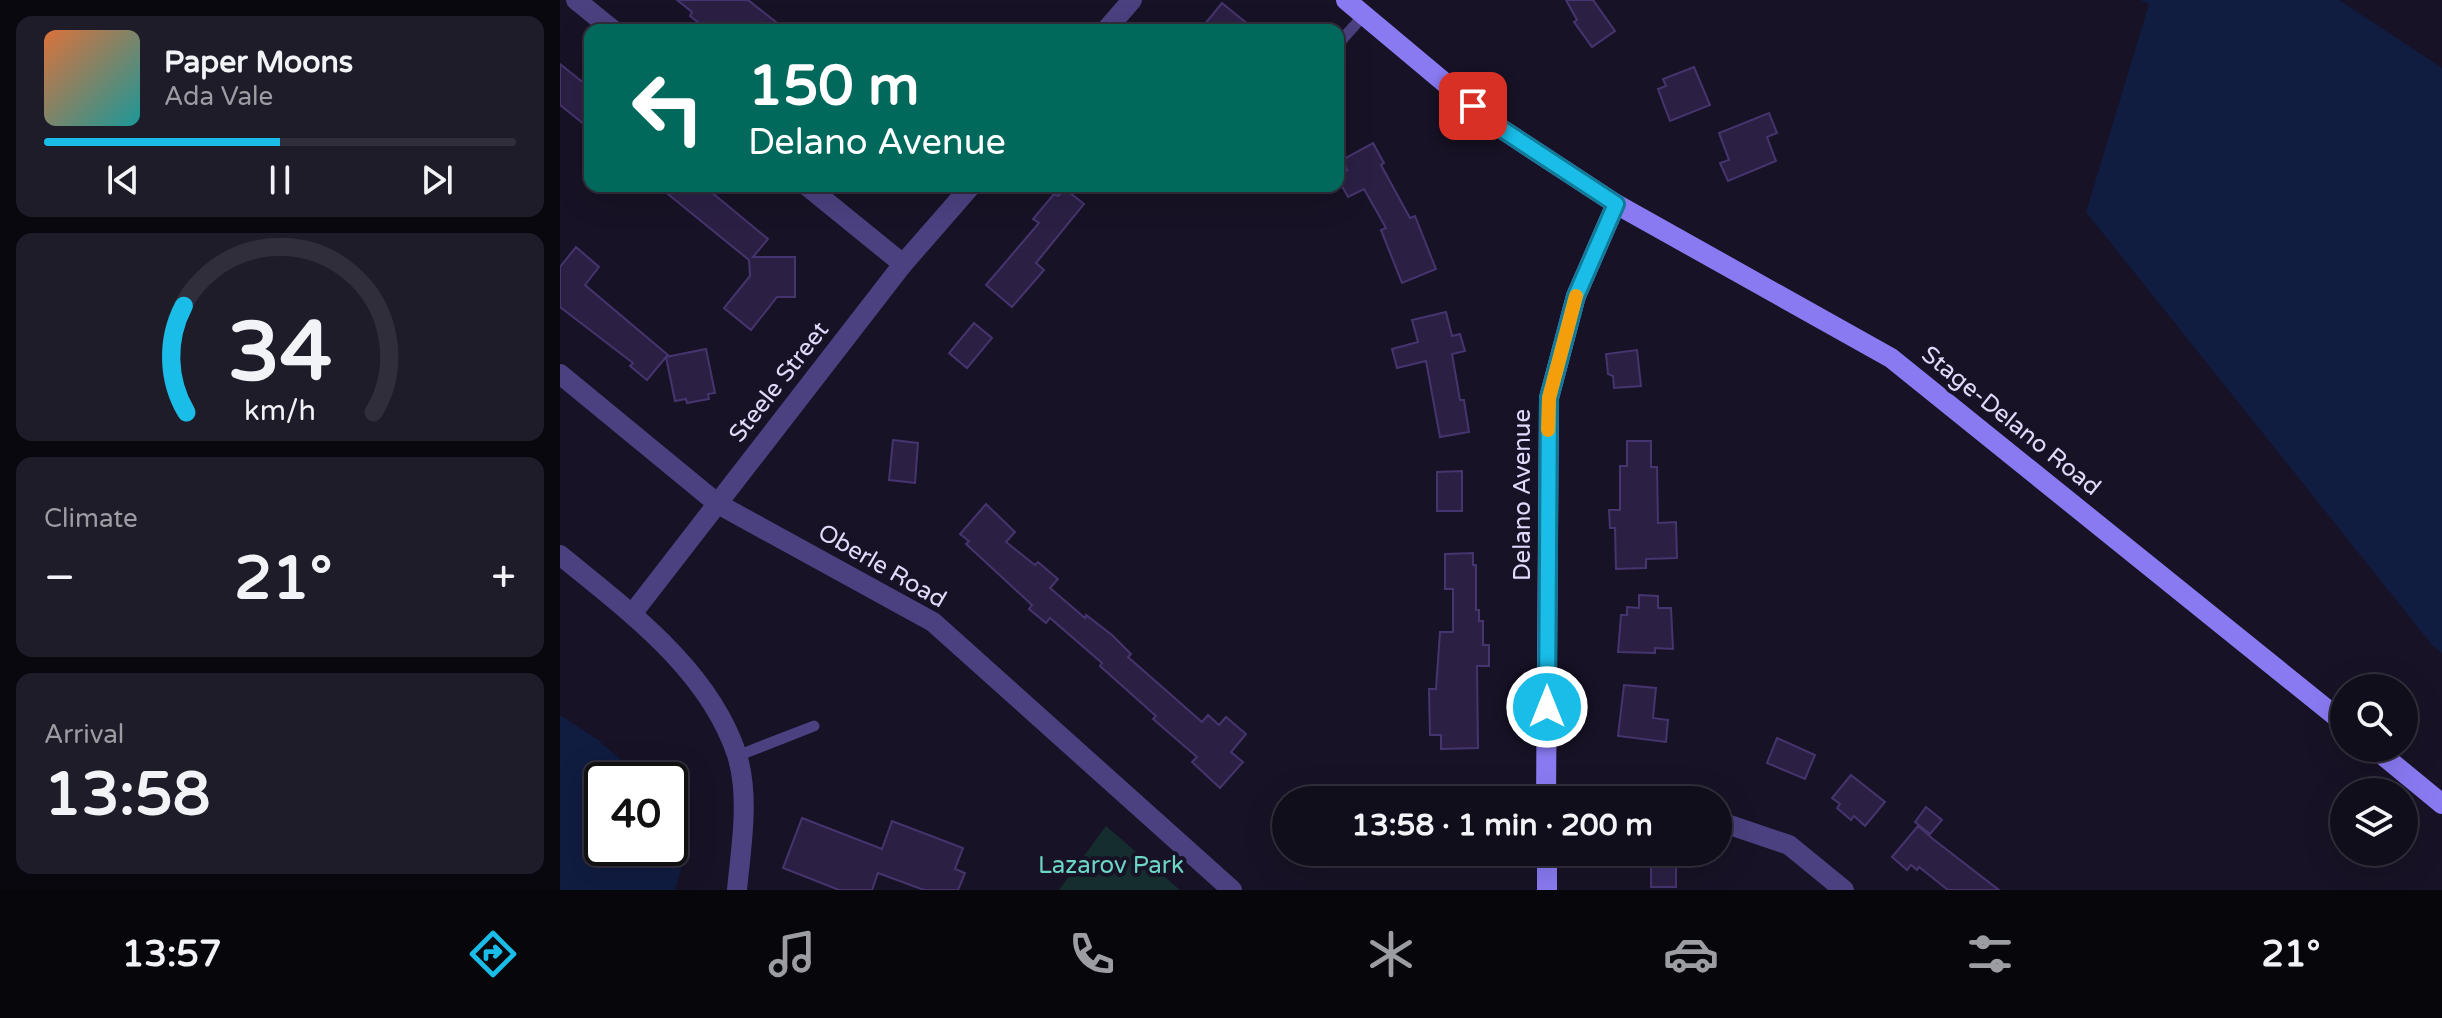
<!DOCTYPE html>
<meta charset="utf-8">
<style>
:root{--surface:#110e1c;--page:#1e1c29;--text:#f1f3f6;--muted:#9c9ca3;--line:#302e3b;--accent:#19bde8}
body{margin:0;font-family:"Varela Round",sans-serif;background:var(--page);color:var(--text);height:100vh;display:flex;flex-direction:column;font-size:30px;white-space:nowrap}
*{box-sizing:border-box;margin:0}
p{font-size:26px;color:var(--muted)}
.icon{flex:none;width:44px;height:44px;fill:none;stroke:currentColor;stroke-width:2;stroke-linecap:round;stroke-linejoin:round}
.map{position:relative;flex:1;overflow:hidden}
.panel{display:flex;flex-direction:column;gap:16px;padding:16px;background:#09080f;width:560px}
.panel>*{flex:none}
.hud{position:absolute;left:24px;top:24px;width:760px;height:168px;border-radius:16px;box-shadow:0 8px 32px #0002,0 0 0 2px var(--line);background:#00695c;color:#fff;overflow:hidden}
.buttons{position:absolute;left:1770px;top:674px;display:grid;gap:16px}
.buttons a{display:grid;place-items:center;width:88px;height:88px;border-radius:50%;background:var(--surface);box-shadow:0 8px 32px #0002,0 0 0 2px var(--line);font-size:40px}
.speed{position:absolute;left:24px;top:762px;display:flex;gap:16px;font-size:40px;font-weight:700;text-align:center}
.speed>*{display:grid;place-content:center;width:104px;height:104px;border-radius:50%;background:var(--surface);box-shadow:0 8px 32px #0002,0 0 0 2px var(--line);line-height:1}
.speed .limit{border:4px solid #111;border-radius:12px;background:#fff;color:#111}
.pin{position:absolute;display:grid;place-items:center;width:68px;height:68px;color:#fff;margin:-34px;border-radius:16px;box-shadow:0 4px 12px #0006}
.me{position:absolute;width:88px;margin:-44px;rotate:0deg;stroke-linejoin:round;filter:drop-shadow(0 0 6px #0008)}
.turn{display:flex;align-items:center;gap:28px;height:168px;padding:0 32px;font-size:36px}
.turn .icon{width:104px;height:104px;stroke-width:2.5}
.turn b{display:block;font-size:56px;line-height:68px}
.big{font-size:60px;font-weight:700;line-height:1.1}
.panel .tile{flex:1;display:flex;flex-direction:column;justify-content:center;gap:12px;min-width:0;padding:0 28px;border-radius:16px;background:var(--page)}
.panel .dial{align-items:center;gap:0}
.dial svg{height:208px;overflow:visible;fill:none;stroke:var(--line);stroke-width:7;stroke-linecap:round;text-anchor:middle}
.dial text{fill:var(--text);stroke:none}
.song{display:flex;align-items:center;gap:24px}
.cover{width:96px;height:96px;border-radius:12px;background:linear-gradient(135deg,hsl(20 70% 55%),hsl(180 70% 35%))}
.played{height:8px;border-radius:4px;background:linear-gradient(90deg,var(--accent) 50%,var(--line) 50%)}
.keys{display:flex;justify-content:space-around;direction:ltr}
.heat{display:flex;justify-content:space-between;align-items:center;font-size:44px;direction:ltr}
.trip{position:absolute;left:712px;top:786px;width:460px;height:80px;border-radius:40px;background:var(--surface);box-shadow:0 8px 32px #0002,0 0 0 2px var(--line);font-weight:700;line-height:80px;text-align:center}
.menu{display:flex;height:128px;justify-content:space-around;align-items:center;background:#07060b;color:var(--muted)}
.menu .icon{width:56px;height:56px}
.menu .on{color:var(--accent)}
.menu b{font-size:36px;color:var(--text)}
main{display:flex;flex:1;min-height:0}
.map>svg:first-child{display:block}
.green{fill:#152d2f}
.water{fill:#101c40}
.building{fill:#2b2044;stroke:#46346e;stroke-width:2}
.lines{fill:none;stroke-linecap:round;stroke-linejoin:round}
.lane{stroke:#4b4180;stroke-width:11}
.street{stroke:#4b4180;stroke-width:20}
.secondary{stroke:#8a7af2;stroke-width:20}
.route-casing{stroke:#107b97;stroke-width:20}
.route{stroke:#19bde8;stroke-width:14}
.slow{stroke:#f59e0b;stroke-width:14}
.labels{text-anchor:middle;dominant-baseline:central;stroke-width:8;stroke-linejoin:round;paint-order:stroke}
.street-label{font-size:24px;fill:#e1dafb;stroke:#171225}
.park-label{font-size:24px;fill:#6cd5c6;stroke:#171225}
</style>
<main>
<section class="panel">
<div class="tile">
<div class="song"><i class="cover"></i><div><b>Paper Moons</b><p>Ada Vale</p></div></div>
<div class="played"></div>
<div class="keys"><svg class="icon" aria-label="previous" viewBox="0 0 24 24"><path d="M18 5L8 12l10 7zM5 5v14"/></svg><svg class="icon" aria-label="pause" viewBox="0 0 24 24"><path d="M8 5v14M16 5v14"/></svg><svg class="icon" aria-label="next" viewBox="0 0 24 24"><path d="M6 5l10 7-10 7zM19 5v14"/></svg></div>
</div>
<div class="tile dial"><svg viewBox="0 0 100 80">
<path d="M14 69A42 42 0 1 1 86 69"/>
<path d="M14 69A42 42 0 0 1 13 28" stroke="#19bde8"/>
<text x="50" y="56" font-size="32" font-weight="700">34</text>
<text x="50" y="72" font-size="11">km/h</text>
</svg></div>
<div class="tile"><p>Climate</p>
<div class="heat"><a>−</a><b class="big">21°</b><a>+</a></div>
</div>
<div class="tile"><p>Arrival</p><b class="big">13:58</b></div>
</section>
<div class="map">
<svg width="1882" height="890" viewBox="0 0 1882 890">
<rect width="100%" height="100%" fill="#171225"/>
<polygon class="green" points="546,826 620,890 499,890"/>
<g class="water">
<polygon points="1580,0 1779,0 1882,68 1882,653 1872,645 1526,212 1589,4"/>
<path d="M0,715L38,740L84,780H42V848H110V810C131,836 124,861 115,890H0Z"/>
</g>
<g class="building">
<polygon points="117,0 188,0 226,30 148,30 130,16 132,12"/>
<polygon points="1006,0 1033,0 1055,31 1032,47 1014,22 1017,20"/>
<polygon points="662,3 695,30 640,30"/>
<polygon points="0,64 30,88 30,129 0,105"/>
<polygon points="1134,67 1150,105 1110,121 1098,89 1106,86 1103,79"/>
<polygon points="1209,113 1217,133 1207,137 1216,161 1168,181 1160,163 1169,160 1159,133"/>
<polygon points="813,143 824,163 821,165 850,218 855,216 876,269 842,283 821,230 826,228 804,189 788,197 778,179 778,175 787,170 782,160"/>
<polygon points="98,186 144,186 208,239 193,257 235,257 235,297 217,297 191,330 164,308 190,276 189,260"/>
<polygon points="505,189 524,204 476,263 484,270 452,307 426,285 479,223 473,219 494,194 498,196"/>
<polygon points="16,247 39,267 25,285 108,355 106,357 146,349 155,393 148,394 149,399 127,403 126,399 115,401 106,357 87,380 70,366 73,363 0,307 0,267"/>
<polygon points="886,312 892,336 900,334 905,351 892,354 900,400 904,400 909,432 880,437 866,361 837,368 832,349 858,342 852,320"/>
<polygon points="414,323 432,338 407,368 389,353"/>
<polygon points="1077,350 1081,386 1054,388 1053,376 1048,374 1046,354"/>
<polygon points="333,440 358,443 355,483 329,480"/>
<polygon points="1067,441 1091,441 1091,467 1097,467 1098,523 1116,522 1117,558 1086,559 1086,568 1056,569 1055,528 1050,528 1049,510 1060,510 1060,466 1067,466"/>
<polygon points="902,471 902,511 877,511 877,472"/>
<polygon points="426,504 455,532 446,542 475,565 478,562 498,579 490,588 525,618 526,615 552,635 571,654 568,657 642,722 648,715 659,725 666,717 686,734 671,752 683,762 660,788 632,762 637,757 593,719 596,716 540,666 542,663 490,618 486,623 469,609 472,605 406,544 409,541 400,534"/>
<polygon points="913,553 913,565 916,565 916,610 919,610 919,621 923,621 923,645 929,645 929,666 917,666 918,748 881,749 881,735 870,735 869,689 876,689 880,632 893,632 893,589 885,589 885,554"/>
<polygon points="1079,595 1098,596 1098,608 1111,608 1113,649 1095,648 1095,653 1058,652 1061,615 1067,615 1067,607 1079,608"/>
<polygon points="1064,685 1096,688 1093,718 1108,720 1106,742 1058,736"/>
<polygon points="1217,738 1255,755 1245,779 1207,763"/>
<polygon points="1291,775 1325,802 1305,826 1294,816 1291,820 1277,808 1280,804 1272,798"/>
<polygon points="1366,807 1382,820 1370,834 1355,822"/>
<polygon points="242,818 322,849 332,821 403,848 395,869 405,873 398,890 364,890 318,873 312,890 279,890 223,868"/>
<polygon points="1358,826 1373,839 1439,890 1388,890 1359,867 1357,870 1351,865 1347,870 1332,857"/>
<rect x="1091" y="863" width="25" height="24"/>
</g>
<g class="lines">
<g class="lane">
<polyline points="778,44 804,15"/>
<polyline points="177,756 254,726"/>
</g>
<g class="street">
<polyline points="16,0 53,30"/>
<polyline points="546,30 572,0"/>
<polyline points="247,186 343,264"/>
<polyline points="0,374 158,504 373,622 672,890"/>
<path d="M0,555C67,610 149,669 177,755C190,797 181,847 177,890"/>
<polyline points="72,614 343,264 411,186"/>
<polyline points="1158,821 1229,845 1284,890"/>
</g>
<g class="secondary">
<polyline points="786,0 934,124 1056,204 1331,358 1784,723"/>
<polyline points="1814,748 1882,804"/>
<polyline points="986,800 989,398 1016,296 1056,204"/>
<polyline points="987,852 987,890"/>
</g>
</g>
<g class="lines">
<defs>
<polyline id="route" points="913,106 934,124 1056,204 1016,296 989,398 987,707"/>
</defs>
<use href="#route" class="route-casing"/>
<use href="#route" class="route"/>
<polyline class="slow" points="988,430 989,398 1016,296"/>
</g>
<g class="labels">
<g class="street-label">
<text transform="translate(219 382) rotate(-52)">Steele Street</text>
<text transform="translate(1451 421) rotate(39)">Stage-Delano Road</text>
<text transform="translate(962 495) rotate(-90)">Delano Avenue</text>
<text transform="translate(322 566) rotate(30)">Oberle Road</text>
</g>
<g class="park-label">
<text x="551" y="865">Lazarov Park</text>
</g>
</g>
</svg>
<div class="buttons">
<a><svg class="icon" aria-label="search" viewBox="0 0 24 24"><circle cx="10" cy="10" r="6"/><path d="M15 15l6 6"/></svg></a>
<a><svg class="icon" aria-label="layers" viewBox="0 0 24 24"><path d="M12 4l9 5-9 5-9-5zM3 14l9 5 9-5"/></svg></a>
</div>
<div class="speed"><div class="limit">40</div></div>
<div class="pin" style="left:913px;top:106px;background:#d93025"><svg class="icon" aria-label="arrive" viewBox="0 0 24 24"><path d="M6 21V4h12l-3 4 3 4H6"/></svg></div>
<svg class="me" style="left:987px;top:707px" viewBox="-20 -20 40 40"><circle r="17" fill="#19bde8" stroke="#fff" stroke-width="3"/><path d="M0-11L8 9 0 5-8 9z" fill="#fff"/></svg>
<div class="trip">13:58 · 1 min · 200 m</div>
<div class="hud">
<div class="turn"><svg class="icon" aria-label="left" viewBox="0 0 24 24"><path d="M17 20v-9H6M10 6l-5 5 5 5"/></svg><div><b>150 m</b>Delano Avenue</div></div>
</div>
</div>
</main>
<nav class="menu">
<b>13:57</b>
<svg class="icon on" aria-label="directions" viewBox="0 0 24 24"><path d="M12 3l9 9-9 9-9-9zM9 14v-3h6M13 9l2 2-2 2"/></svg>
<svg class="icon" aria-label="music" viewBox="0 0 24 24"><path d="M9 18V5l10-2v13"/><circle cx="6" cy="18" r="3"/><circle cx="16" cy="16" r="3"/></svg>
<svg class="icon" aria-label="phone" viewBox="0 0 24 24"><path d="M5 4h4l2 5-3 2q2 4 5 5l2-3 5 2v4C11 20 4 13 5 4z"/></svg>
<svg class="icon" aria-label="climate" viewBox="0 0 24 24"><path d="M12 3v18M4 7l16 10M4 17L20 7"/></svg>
<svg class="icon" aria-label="car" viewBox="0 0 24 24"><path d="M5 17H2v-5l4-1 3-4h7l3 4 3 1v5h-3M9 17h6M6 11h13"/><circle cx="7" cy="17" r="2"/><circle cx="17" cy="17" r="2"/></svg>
<svg class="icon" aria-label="filters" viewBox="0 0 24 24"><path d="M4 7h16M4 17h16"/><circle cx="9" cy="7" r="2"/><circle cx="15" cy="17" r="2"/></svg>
<b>21°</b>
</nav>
